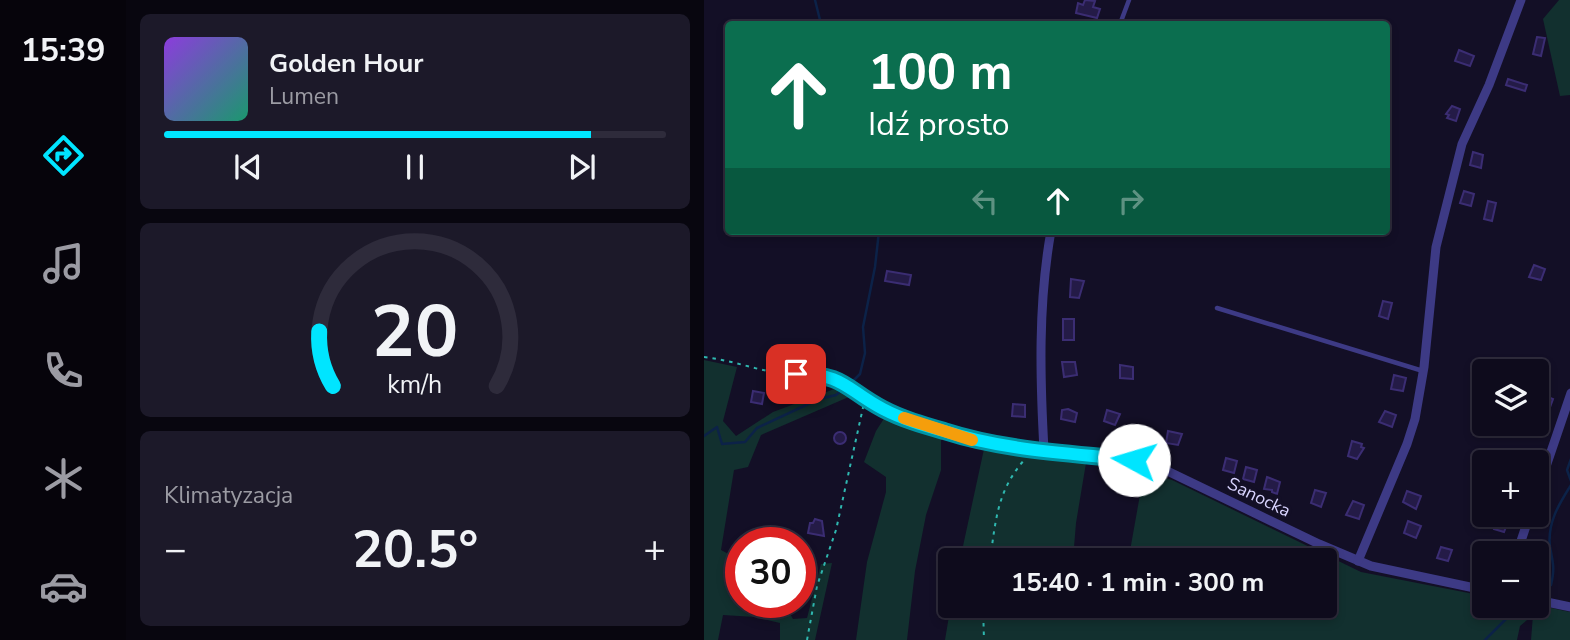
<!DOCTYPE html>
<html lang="pl">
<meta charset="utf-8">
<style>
:root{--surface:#0e0b1c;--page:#1c1929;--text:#f1f3f6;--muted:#9b9ba3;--line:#2e2b3b;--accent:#00e5ff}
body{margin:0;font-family:"Nunito Sans",sans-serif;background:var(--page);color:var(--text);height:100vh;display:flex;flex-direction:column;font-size:26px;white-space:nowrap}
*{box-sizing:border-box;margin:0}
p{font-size:23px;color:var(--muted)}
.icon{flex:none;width:38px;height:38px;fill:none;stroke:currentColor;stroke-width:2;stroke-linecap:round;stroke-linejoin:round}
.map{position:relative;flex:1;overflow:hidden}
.side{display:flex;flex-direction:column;gap:14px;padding:14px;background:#08060f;width:578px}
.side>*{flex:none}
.guide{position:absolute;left:21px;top:21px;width:665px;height:214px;border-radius:7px;box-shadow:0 4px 10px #0003,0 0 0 2px var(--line);background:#0b6e4f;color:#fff;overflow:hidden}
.tools{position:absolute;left:768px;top:359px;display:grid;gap:14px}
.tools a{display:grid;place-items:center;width:77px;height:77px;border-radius:7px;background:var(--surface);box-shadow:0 4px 10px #0003,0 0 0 2px var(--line);font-size:35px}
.speed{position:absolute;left:21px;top:527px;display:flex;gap:14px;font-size:35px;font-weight:700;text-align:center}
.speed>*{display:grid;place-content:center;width:91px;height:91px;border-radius:50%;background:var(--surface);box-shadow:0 4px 10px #0003,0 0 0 2px var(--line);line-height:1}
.speed .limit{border:10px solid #d22;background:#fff;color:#111}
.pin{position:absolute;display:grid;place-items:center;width:60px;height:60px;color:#fff;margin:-30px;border-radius:14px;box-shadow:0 4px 10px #0006}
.me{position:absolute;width:77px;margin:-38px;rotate:276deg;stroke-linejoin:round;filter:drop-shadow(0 0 5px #0008)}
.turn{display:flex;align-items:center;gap:24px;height:147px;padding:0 28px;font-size:32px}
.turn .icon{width:91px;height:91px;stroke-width:2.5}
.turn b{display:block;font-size:49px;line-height:60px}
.lanes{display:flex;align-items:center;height:66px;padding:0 28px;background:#0003;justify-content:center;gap:35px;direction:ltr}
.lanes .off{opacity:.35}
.big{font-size:52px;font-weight:700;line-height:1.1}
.side .card{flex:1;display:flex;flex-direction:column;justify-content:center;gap:10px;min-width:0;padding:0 24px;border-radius:10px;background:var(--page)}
.side .dial{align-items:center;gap:0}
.dial svg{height:182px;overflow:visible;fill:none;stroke:var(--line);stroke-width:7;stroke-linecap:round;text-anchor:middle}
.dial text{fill:var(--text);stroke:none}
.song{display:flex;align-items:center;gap:21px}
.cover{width:84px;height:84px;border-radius:10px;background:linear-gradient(135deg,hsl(270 70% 55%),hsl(160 70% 35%))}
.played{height:7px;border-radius:4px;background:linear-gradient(90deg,var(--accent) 85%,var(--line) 85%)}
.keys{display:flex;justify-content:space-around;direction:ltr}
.heat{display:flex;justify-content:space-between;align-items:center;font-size:38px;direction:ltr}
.trip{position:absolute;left:234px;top:548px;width:399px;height:70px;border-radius:7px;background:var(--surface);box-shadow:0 4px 10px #0003,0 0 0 2px var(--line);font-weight:700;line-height:70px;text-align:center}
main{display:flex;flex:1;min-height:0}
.tab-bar{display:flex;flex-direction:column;width:126px;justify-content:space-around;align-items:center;background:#06040b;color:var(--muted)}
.tab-bar .icon{width:49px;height:49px}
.tab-bar .selected{color:var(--accent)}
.tab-bar b{font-size:32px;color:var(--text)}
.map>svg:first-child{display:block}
.green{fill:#12302f}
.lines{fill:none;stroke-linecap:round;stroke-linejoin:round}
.stream{stroke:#0c2248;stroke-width:2.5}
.building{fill:#241b47;stroke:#3b2d73;stroke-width:2}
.path{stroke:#2fb8b0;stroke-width:2;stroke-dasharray:3.5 5;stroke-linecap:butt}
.service{stroke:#3d3a85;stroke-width:4.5}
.minor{stroke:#3d3a85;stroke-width:9}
.route-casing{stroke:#0095a6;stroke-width:18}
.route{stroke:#00e5ff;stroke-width:12}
.slow{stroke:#f59e0b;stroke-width:12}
.labels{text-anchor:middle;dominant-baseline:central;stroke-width:7;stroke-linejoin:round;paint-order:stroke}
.street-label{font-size:18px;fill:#d9d4ff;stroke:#130f26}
</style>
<main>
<nav class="tab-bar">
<b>15:39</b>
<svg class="icon selected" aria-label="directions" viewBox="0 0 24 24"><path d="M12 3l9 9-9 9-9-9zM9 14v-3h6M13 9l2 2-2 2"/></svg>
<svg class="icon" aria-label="music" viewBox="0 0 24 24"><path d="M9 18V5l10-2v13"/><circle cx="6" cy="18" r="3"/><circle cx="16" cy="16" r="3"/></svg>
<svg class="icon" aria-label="phone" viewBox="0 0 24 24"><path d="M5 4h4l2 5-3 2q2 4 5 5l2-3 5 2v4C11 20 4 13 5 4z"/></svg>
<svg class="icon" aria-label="climate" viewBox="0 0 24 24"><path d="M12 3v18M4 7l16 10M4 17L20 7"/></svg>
<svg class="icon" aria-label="car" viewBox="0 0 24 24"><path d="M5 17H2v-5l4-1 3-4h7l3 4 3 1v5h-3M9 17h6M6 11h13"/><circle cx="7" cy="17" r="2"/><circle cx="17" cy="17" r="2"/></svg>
</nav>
<section class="side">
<div class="card">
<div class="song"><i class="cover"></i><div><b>Golden Hour</b><p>Lumen</p></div></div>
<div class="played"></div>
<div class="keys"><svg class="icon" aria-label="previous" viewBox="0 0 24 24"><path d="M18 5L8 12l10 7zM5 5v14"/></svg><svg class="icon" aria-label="pause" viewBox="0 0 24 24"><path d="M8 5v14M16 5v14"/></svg><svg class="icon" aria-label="next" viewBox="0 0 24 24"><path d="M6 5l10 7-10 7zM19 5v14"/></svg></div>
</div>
<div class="card dial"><svg viewBox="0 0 100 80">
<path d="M14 69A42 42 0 1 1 86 69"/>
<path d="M14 69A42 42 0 0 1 8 45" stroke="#00e5ff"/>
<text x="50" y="56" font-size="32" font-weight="700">20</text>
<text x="50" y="72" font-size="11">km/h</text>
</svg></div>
<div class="card"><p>Klimatyzacja</p>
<div class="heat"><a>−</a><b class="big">20.5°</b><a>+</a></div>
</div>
</section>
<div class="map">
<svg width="867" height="640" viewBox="0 0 867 640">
<rect width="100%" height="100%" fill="#130f26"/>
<g class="green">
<polygon points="855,0 867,0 866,95 856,96 839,19"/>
<polygon points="0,360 33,367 19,421 32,436 69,412 133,388 147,396 57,435 44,467 30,470 17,550 32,558 25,567 30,578 37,579 37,602 88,602 85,612 89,619 103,618 117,564 128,563 111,640 76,640 76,623 51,617 19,615 14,640 0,640"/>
<polygon points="181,417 237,436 237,470 222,515 211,571 203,640 152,640 163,562 182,492 182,477 160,462 172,431"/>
<polygon points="280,449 382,463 372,523 370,547 411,556 426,551 440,472 468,480 657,572 780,596 780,606 833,605 866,612 866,640 827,640 829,615 816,626 813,640 241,640 247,604 247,606 621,606 621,560 256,560"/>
</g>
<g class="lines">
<g class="stream">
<polyline points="111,0 117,24"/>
<polyline points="147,383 156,374 161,353 159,327 171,267 175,231"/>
<polyline points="0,436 13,427 18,444 41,442 53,428 115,399 132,395 142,387"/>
<polyline points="867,459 863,470 867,481"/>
<path d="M847,585C851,568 849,563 846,547C843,523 855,504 867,485"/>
<polyline points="781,640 807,614 824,606"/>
</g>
</g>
<g class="building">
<polygon points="381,0 391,1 389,7 396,9 393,18 372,13 374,3 379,5"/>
<polygon points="833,37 841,38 837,56 829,54"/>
<polygon points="755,50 770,56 766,66 751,61"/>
<polygon points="804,79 823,85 821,91 802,85"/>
<polygon points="748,106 756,109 752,121 743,118 745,115 742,114"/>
<polygon points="769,152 779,155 777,168 766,165"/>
<polygon points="760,191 770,194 767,206 756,203"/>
<polygon points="784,201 792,203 788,221 780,219"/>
<polygon points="830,265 841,269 837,280 825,277"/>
<polygon points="183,271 207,275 205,285 181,281"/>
<polygon points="367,279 380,281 375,298 366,297"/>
<polygon points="679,301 688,303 684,319 675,316"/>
<rect x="359" y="319" width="11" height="21"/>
<polygon points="358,362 371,362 373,375 360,377"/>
<polygon points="416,365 429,367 429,379 416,378"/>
<polygon points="690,375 702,378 699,391 687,389"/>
<polygon points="49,391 60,393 58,404 47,402"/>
<polygon points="839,395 849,399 845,410 835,406"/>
<polygon points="309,404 321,405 321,417 308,416"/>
<polygon points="364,409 373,413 371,422 357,419 358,410"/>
<polygon points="403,410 416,414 411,425 400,421"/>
<polygon points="681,411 692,415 688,427 675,422"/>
<polygon points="464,431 478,434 474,445 462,443"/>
<circle cx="136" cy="438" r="6"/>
<polygon points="648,441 658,444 657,447 660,448 653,459 644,456"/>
<polygon points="522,458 533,461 530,473 519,470"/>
<polygon points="542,467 553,470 550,482 539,479"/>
<polygon points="563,477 576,482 573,494 568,492 568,490 560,489"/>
<polygon points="611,490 622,493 617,507 607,503"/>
<polygon points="703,491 717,496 712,509 699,502"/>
<polygon points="649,501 660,505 655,519 642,515"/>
<polygon points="794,515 805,519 800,532 790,529"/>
<polygon points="111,519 118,521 120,536 104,533 106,523 109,523"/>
<polygon points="704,521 717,526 712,538 700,533"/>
<polygon points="737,547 748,550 744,561 733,558"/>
</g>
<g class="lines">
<g class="path">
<path d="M0,357C28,360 54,371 82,374"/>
<path d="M286,560C292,519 293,490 322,458"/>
<polyline points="279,606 280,640"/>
<polyline points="103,640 113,586 132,530 160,403"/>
</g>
<g class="service">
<polyline points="416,24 425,0"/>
<polyline points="513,308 719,371"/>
<path d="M90,374C110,373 131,374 147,386C159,395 169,404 183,411C223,430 268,442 312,448"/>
</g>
<g class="minor">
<polyline points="313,448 430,460 455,467 615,544 667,566 780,590"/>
<path d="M340,450C336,378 334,303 347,231"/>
<polyline points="833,493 867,393"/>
<polyline points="813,553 826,514"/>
<polyline points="654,561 703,444 711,419 720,367 732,247 758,144 785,85 817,0"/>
<polyline points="833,600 867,607"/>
</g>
</g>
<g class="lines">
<defs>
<path id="route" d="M92,374C141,374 141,389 179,409C198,419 219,425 240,431C302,451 366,453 430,460"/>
</defs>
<use href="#route" class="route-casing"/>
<use href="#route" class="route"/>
<polyline class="slow" points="200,418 268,440"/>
</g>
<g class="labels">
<g class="street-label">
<text transform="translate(555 497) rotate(26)">Sanocka</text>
</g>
</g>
</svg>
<div class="tools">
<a><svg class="icon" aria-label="layers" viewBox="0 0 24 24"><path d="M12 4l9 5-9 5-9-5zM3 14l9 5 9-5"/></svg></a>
<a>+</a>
<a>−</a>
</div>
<div class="speed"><div class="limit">30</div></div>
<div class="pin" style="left:92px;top:374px;background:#d93025"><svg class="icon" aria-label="arrive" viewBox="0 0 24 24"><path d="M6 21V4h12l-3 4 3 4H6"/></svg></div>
<svg class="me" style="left:430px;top:460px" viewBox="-20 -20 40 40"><circle r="19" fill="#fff"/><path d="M0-13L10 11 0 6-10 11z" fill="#00e5ff"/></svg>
<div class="trip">15:40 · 1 min · 300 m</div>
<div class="guide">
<div class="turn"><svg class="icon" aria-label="ahead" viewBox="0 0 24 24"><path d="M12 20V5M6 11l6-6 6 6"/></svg><div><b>100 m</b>Idź prosto</div></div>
<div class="lanes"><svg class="icon off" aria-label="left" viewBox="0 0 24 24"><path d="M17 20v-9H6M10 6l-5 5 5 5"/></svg><svg class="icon" aria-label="ahead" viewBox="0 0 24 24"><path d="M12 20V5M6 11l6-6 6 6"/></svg><svg class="icon off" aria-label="right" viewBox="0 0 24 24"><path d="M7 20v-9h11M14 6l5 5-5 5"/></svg></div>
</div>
</div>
</main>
